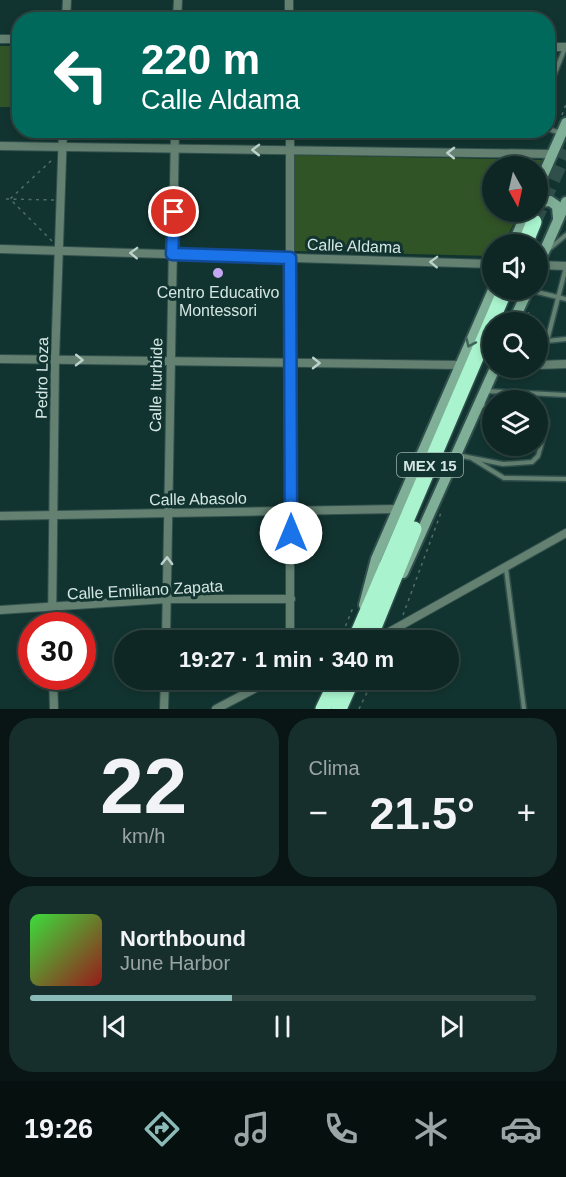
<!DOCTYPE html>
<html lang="es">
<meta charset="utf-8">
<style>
:root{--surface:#0e2724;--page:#172f2c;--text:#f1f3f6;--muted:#9ba5a6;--line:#2e4441;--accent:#8bbbb9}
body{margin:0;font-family:Helvetica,sans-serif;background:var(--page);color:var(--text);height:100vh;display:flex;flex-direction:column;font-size:22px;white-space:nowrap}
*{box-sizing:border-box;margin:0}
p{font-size:20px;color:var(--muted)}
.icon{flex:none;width:33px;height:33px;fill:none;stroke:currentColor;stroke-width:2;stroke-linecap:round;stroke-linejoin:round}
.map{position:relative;height:709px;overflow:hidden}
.side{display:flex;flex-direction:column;gap:9px;padding:9px;background:#081514;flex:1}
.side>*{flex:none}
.banner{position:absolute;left:12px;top:12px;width:543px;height:126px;border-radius:24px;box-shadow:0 3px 9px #0003,0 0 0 2px var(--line);background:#00695c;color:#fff;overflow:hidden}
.needle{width:39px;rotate:172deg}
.tools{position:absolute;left:482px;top:156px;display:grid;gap:12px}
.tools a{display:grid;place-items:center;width:66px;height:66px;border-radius:50%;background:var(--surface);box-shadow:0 3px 9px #0003,0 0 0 2px var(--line);font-size:30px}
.speed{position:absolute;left:18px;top:612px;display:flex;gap:12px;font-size:30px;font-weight:700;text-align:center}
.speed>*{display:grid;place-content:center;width:78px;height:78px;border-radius:50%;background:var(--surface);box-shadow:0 3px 9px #0003,0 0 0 2px var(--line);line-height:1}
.speed .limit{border:9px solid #d22;background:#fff;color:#111}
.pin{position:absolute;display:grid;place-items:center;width:51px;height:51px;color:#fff;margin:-26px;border:3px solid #fff;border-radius:50%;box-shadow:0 2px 6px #0007}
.me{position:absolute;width:66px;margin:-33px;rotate:0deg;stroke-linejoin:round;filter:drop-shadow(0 0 4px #0008)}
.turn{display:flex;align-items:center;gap:21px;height:126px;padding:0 30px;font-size:27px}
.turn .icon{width:78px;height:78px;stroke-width:2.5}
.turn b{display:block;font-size:42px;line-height:51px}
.big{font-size:45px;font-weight:600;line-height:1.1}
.side .card{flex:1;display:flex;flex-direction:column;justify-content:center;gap:9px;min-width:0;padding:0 21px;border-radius:24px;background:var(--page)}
.side .dial{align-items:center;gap:0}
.dial b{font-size:78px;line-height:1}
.song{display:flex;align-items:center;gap:18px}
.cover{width:72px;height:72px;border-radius:9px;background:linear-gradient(135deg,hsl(120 70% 55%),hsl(0 70% 35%))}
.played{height:6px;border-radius:3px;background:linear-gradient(90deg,var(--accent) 40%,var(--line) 40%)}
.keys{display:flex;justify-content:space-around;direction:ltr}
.heat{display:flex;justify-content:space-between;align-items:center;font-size:33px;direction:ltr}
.side .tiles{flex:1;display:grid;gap:9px;grid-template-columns:1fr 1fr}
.card:last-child{grid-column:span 2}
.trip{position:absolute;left:114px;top:630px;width:345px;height:60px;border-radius:30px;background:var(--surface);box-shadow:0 3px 9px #0003,0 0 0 2px var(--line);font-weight:600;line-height:60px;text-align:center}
.tab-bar{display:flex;height:96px;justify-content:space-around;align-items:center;background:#06100e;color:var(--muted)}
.tab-bar .icon{width:42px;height:42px}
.tab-bar .selected{color:var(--accent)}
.tab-bar b{font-size:27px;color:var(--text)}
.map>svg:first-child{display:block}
.green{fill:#315427}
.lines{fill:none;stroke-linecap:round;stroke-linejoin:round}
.highway-tunnel{stroke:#2f4f4b;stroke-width:15;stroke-dasharray:15 8;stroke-linecap:butt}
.lane-casing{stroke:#31504d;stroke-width:7}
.street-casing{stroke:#31504d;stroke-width:10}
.secondary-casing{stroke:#31504d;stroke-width:14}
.highway-casing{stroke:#31504d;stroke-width:18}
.path{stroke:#506d69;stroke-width:1.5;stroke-dasharray:3 4.5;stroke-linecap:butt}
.lane{stroke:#638071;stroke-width:4}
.street{stroke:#638071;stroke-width:8}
.secondary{stroke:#7faf96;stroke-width:10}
.highway{stroke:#a9f4ce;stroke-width:15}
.oneway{stroke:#bdd2cc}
.oneway2{stroke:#3e6559}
.route-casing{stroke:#114b97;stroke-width:15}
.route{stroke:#1a73e8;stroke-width:10}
.poi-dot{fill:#c4a7f1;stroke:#123430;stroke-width:2}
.labels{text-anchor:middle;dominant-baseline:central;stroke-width:6;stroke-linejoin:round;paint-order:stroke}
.shield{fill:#123430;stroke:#9ab1ad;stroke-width:1.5}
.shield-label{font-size:15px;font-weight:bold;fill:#d4e6e3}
.street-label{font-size:16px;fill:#d4e6e3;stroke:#123430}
.poi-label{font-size:16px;fill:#d4e6e3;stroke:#123430}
</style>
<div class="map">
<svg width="566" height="709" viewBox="0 0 566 709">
<rect width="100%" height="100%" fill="#123430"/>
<g class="green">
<rect x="0" y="46" width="19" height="61"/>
<polygon points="294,155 542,160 537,171 537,166 492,166 492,212 519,212 504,244 492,244 492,256 293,251"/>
</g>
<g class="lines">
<polyline class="highway-tunnel" points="534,222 566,150"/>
<defs>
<g id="lane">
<polyline points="548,90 565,48"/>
<polyline points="548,129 561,133"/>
<polyline points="549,249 566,235"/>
<polyline points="529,290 566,299"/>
<polyline points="547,341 566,267"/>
<polyline points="537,342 566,339"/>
<polyline points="486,391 566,395"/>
<polyline points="481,405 492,407"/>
<polyline points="457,455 503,464 532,462 538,456 547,425 547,420 537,416"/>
<polyline points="473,459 504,478 566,479"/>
<polyline points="506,569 524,709"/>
</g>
<g id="street">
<polyline points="289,0 289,20"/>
<polyline points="66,20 67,0"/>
<polyline points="177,20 178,0"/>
<polyline points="0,39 20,39"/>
<polyline points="548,47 566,47"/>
<polyline points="290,130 290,640"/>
<polyline points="0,146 552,154"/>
<polyline points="0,249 492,264"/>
<polyline points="538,265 566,266"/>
<polyline points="0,359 460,365"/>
<polyline points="537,365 566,364"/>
<polyline points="0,516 397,509"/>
<polyline points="0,610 167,599 291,599"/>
<polyline points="52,626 55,360 63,130"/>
<polyline points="166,640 175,130"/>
<polyline points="375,640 566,533"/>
<polyline points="53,676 54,709"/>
<polyline points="164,709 165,680"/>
<polyline points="216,709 271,680"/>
</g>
<g id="secondary">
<polyline points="537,189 566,123"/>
<polyline points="537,202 550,201 557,206 558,218"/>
<polyline points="513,244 527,212"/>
<polyline points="537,268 566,202"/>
<polyline points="513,322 528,290"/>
<polyline points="403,573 495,368"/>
<polyline points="364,605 376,559 493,290"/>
</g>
<g id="highway">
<polyline points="525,244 534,222"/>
<polyline points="355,640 505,290"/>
<polyline points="369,640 414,529"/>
<polyline points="323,709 337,680"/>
<polyline points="339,709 352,680"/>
</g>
</defs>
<use href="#lane" class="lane-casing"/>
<use href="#street" class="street-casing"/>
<use href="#secondary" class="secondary-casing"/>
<use href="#highway" class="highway-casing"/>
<g class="path">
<polyline points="562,115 566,104"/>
<polyline points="6,199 54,200"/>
<polyline points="52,241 10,199 53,159"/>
<polyline points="489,282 492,275"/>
<polyline points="539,285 542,276"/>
<polyline points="525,322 529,312"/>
<polyline points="403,615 442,510"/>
<polyline points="340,640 354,605"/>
<polyline points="359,709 373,680"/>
</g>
<use href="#lane" class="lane"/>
<use href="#street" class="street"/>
<use href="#secondary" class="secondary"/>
<use href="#highway" class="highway"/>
</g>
<defs><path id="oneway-chevron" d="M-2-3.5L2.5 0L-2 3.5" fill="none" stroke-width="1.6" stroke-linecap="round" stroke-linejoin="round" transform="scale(1.5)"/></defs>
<g class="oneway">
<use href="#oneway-chevron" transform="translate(256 150) rotate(-179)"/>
<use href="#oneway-chevron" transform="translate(451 153) rotate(-179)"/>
<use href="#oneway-chevron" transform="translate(134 253) rotate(-178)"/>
<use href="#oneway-chevron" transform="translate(434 262) rotate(-178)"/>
<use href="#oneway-chevron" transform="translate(79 360) rotate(1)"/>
<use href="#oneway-chevron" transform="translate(316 363) rotate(1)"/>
<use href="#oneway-chevron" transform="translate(167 561) rotate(-89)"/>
</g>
<use class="oneway2" href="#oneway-chevron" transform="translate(470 343) rotate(114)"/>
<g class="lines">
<defs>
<polyline id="route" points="174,212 172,254 290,258 291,533"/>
</defs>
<use href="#route" class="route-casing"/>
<use href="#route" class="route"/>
</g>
<circle class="poi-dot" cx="218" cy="273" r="6"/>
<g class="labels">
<rect class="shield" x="397" y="453" width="66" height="24" rx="4.5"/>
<g class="shield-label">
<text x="430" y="465">MEX 15</text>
</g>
<g class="street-label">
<text transform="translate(354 246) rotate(2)">Calle Aldama</text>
<text transform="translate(42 378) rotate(-89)">Pedro Loza</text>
<text transform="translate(156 385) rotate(-89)">Calle Iturbide</text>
<text transform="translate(198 499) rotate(-1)">Calle Abasolo</text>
<text transform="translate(145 590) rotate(-3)">Calle Emiliano Zapata</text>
</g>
<g class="poi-label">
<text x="218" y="292">Centro Educativo<tspan x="218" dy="18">Montessori</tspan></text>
</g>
</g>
</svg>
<div class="tools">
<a><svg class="needle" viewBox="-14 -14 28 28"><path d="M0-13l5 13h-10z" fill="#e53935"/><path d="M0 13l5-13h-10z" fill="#9ba5a6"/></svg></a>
<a><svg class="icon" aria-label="sound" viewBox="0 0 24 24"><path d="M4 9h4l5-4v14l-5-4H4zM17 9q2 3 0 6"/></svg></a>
<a><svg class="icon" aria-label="search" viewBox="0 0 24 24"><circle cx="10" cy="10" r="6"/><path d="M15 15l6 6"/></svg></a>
<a><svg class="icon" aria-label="layers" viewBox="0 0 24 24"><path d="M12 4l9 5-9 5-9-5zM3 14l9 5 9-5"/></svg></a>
</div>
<div class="speed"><div class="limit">30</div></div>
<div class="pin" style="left:174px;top:212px;background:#d93025"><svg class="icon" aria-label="arrive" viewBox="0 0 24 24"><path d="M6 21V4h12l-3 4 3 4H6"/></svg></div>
<svg class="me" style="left:291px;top:533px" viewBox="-20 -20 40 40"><circle r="19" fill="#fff"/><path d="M0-13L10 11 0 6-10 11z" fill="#1a73e8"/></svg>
<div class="trip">19:27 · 1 min · 340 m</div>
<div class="banner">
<div class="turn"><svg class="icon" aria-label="left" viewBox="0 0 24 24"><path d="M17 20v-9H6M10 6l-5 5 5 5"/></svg><div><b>220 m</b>Calle Aldama</div></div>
</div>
</div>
<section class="side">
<div class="tiles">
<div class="card dial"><b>22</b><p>km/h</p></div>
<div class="card"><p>Clima</p>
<div class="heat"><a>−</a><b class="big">21.5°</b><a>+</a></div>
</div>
<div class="card">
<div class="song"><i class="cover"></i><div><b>Northbound</b><p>June Harbor</p></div></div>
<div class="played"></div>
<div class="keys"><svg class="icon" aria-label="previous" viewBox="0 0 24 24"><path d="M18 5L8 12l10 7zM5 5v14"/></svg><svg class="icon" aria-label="pause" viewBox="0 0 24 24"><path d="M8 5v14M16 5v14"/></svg><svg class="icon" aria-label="next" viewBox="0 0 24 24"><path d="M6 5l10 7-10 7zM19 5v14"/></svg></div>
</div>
</div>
</section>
<nav class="tab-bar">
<b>19:26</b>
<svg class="icon selected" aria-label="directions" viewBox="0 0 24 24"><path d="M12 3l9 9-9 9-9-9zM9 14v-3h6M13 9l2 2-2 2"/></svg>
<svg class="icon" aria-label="music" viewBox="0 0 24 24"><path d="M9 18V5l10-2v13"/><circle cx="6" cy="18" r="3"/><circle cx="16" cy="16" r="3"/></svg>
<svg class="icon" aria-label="phone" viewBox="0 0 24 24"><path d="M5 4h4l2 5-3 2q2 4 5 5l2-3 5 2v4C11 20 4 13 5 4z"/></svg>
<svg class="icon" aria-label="climate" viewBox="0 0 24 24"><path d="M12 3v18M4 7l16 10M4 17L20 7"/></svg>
<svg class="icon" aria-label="car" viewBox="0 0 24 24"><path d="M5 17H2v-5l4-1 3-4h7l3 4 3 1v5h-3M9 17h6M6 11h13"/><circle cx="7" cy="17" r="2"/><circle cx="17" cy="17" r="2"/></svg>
</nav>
